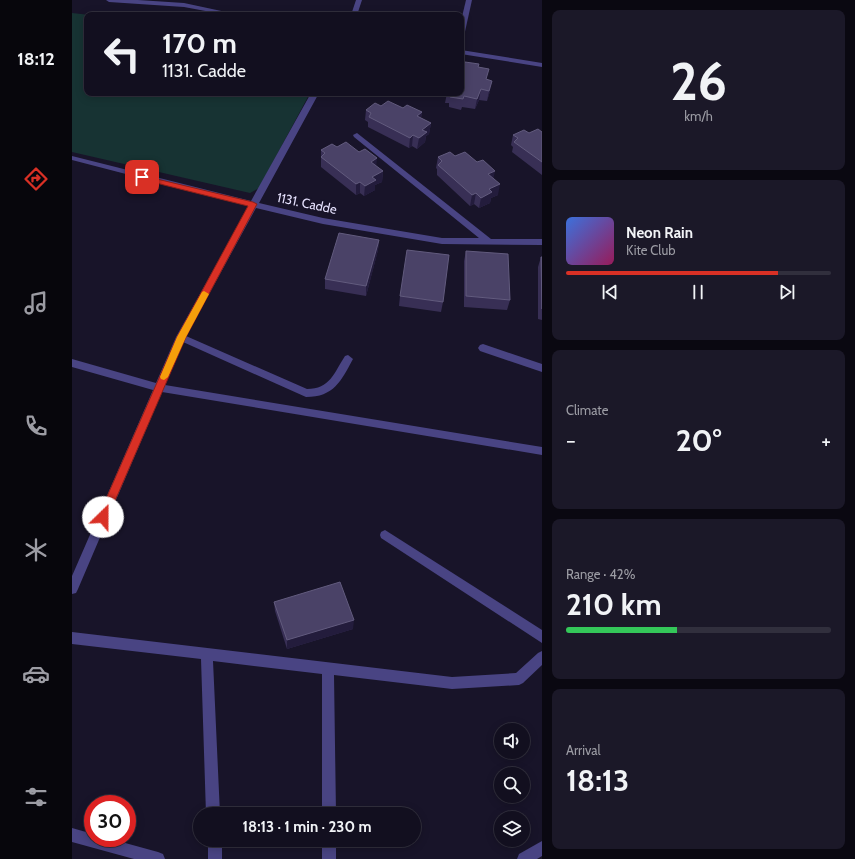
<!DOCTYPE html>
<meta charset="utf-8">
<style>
:root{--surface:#120f1f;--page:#1b1828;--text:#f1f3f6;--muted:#9c9ca4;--line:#312f3d;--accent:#d93025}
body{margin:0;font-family:Cabin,sans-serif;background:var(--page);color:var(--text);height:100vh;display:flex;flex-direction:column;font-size:15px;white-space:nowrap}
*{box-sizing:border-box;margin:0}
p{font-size:13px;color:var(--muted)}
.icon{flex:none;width:22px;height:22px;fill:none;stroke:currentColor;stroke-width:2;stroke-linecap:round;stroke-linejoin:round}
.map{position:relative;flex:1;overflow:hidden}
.sheet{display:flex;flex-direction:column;gap:10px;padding:10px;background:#0a0811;width:313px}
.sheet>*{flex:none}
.banner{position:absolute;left:12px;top:12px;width:380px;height:84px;border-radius:8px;box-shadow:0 2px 10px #0003,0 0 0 1px var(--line);background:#120f1f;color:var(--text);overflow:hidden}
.fabs{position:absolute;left:422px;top:723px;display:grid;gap:8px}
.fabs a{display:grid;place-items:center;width:36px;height:36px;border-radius:50%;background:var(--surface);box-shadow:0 2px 10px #0003,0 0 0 1px var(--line);font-size:20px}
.speed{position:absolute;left:12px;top:795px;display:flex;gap:8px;font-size:20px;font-weight:700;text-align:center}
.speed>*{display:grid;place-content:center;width:52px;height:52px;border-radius:50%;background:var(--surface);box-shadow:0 2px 10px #0003,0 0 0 1px var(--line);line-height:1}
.speed .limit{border:6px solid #d22;background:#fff;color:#111}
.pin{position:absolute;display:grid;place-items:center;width:34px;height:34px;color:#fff;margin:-17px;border-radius:8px;box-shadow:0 2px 6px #0006}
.me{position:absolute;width:44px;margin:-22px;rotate:23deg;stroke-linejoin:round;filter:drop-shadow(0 0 3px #0008)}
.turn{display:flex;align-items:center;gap:14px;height:84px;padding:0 12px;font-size:18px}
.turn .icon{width:52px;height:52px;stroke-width:2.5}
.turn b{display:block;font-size:28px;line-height:34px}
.big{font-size:30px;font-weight:700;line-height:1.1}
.sheet .widget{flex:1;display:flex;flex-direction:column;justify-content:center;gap:6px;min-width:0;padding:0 14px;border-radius:8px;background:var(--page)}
.sheet .dial{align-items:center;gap:0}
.dial b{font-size:52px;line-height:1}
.song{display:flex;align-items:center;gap:12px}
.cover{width:48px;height:48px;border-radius:6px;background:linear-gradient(135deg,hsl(220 70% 55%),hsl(330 70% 35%))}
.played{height:4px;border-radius:2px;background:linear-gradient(90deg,var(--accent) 80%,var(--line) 80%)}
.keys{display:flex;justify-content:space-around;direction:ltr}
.heat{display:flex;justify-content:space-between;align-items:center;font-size:22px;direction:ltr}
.charge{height:6px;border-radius:3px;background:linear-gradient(90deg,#34c759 42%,var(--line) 0)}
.trip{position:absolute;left:121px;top:807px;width:228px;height:40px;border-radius:20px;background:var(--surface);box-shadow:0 2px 10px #0003,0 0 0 1px var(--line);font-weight:700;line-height:40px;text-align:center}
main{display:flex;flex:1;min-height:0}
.tab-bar{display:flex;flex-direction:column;width:72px;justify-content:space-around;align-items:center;background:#07060c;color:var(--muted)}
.tab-bar .icon{width:28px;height:28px}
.tab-bar .on{color:var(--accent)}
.tab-bar b{font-size:18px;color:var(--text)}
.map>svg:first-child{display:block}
.green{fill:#173333}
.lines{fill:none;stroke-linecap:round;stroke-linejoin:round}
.minor{fill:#494483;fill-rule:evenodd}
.wall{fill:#382f55}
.shaded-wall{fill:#231c3c}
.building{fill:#4a4267;stroke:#625b7e}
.route{fill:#d93025;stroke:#8d1f18}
.slow{fill:#f59e0b}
.labels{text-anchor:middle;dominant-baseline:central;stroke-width:4;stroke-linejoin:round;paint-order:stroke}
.street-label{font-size:13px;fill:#e4e0fc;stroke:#181429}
</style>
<main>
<nav class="tab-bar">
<b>18:12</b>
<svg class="icon on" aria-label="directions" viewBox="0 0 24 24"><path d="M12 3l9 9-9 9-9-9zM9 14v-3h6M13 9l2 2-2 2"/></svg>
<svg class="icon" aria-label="music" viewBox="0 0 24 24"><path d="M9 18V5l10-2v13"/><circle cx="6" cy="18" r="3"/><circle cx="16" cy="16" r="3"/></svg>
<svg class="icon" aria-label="phone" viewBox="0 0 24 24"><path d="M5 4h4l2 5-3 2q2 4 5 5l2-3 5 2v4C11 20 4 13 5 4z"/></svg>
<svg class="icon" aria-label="climate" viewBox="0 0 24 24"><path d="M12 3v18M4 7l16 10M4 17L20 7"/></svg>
<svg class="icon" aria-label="car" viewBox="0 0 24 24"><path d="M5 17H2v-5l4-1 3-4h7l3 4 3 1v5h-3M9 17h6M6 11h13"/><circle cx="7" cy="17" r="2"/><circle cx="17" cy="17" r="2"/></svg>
<svg class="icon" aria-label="filters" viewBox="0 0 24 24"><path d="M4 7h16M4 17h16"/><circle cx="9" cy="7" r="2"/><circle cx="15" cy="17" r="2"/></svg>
</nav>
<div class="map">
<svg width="470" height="859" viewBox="0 0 470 859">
<rect width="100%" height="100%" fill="#181429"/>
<polygon class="green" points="0,13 18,15 15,15 15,93 238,93 187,188 178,193 0,152"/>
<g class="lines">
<g class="minor">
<polygon points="34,0 66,0 112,3 168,15 155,15 112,7 37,2"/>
<polygon points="284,0 290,0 285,15 279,15"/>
<polygon points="394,0 400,0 392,36 389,38 389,21"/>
<polygon points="389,50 470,63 470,67 389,54"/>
<path d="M239,93H247L187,203L251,218L370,238H407L282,137L281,135L285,133L419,239H470V245L370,244L251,224L184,208L114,336L235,389C258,389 262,373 273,356L276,355L281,359C269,381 262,397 234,397L111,342L93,385L470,447V455L90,392L6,589L4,593L0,594V576L81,390L0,367V359L84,383L104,337L177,206L0,160V156L179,201Z"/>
<polygon points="411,344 470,364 470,372 408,351 406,348 408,345"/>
<polygon points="313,530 470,630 470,643 309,538 308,535 309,532"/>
<polygon points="0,632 380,677 444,673 466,653 470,651 470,665 451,683 447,685 380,689 262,675 264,814 250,814 250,674 141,661 148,814 134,814 129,659 0,644"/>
<polygon points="0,828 21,834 21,838 35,838 86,852 91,854 93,859 62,859 0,842"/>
<rect x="136" y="840" width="14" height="19"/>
<rect x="250" y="840" width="14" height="19"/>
<polygon points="470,841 470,856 465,859 445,859 447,854"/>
</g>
</g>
<g class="wall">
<polygon points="415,80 418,91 415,101 407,100 403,109 390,107 389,110 377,107 377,103 373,103 375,93 389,93"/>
<polygon points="309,106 331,108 350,112 349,118 359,123 357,134 354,136 353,142 345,149 340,146 337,148 296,127 296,122 293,120 294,110"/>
<polygon points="470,132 470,175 440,152 441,147 439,145 441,135"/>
<polygon points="265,147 305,167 311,171 310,182 303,185 303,190 292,196 288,193 284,195 249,167 249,150"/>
<polygon points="383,156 422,178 426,195 419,198 418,203 407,208 402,204 398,206 365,175 365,169 364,168 366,157"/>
<polygon points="307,240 306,250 294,296 253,289 253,279"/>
<polygon points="394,251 438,300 435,310 392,307 392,261"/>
<polygon points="469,257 470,257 470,320 466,319 466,267"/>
<polygon points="328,296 371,302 369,312 327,306"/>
<polygon points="202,602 281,629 215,649 203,611"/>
</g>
<g class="shaded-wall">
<polygon points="420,81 418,91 415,101 417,91"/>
<polygon points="409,89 407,100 403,109 405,99"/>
<polygon points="350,112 348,123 345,116"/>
<polygon points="359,123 357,134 354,136 353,142 345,149 347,138 350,130"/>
<polygon points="341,135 340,146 337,148 338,138"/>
<polygon points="305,158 304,169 299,162"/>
<polygon points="311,171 310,182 303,185 303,190 292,196 293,186 300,177"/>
<polygon points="423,171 421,181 416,174"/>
<polygon points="288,182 288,193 284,195 284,184"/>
<polygon points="428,184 426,195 419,198 418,203 407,208 409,198 417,189"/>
<polygon points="404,193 402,204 398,206 400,195"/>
<polygon points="307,240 306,250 294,296 294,286"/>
<polygon points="282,620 281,629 215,649 215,640"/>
</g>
<g class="building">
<polygon points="393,62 407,64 406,67 417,69 414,79 420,81 417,91 409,89 405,99 392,96 391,99 378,97 380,93 389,93 389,65 392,65"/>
<polygon points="316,101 331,108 335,105 350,112 345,116 359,123 350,130 355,132 347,138 341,135 338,138 297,117 299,113 294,110 303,103 309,106"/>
<polygon points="466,129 470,132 470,162 442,142 446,138 441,135 452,130 457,133"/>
<polygon points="274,142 287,152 293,149 305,158 299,162 311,171 300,177 304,180 293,186 288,182 284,184 249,157 253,153 249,150 260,144 265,147"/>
<polygon points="378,152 383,156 393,152 405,162 411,160 423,171 416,174 428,184 417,189 420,192 409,198 404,193 400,195 366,165 370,161 366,157"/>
<polygon points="267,233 307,240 294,286 253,279"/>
<polygon points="335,250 377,255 371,302 328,296"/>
<polygon points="394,251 436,254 438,300 394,296"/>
<polygon points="469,257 470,257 470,309"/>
<polygon points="268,582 282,620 215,640 202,602"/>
</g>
<polygon class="route" points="68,175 181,202 185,204 114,337 36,517 31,521 26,517 105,337 176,206 68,179"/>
<polygon class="slow" points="132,291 137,294 114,337 96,377 92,380 89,379 88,377 105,337 130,292"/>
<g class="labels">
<g class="street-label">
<text transform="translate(235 203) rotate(12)">1131. Cadde</text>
</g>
</g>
</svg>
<div class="fabs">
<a><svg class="icon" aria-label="sound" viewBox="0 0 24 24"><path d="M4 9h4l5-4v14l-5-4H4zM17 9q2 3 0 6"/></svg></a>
<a><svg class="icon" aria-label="search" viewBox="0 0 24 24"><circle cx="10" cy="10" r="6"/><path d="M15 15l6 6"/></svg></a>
<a><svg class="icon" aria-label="layers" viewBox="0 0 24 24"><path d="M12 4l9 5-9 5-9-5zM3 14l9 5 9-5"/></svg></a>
</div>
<div class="speed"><div class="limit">30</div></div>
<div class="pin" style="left:70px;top:177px;background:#d93025"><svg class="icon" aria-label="arrive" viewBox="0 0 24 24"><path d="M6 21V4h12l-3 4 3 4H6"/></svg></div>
<svg class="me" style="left:31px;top:517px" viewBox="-20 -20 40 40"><circle r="19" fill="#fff"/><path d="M0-13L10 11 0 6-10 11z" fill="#d93025"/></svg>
<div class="trip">18:13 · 1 min · 230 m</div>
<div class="banner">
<div class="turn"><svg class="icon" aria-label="left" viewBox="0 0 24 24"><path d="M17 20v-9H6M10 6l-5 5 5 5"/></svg><div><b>170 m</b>1131. Cadde</div></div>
</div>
</div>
<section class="sheet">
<div class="widget dial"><b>26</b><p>km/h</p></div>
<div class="widget">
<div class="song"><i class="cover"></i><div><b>Neon Rain</b><p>Kite Club</p></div></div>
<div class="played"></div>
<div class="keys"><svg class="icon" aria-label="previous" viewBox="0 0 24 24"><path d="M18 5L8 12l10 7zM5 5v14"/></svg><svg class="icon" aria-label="pause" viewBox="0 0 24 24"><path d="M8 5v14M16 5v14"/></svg><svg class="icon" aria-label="next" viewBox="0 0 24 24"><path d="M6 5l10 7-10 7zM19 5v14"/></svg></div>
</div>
<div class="widget"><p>Climate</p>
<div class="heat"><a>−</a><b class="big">20°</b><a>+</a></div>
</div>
<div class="widget"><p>Range · 42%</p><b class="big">210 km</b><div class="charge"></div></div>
<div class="widget"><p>Arrival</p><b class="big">18:13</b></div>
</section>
</main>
